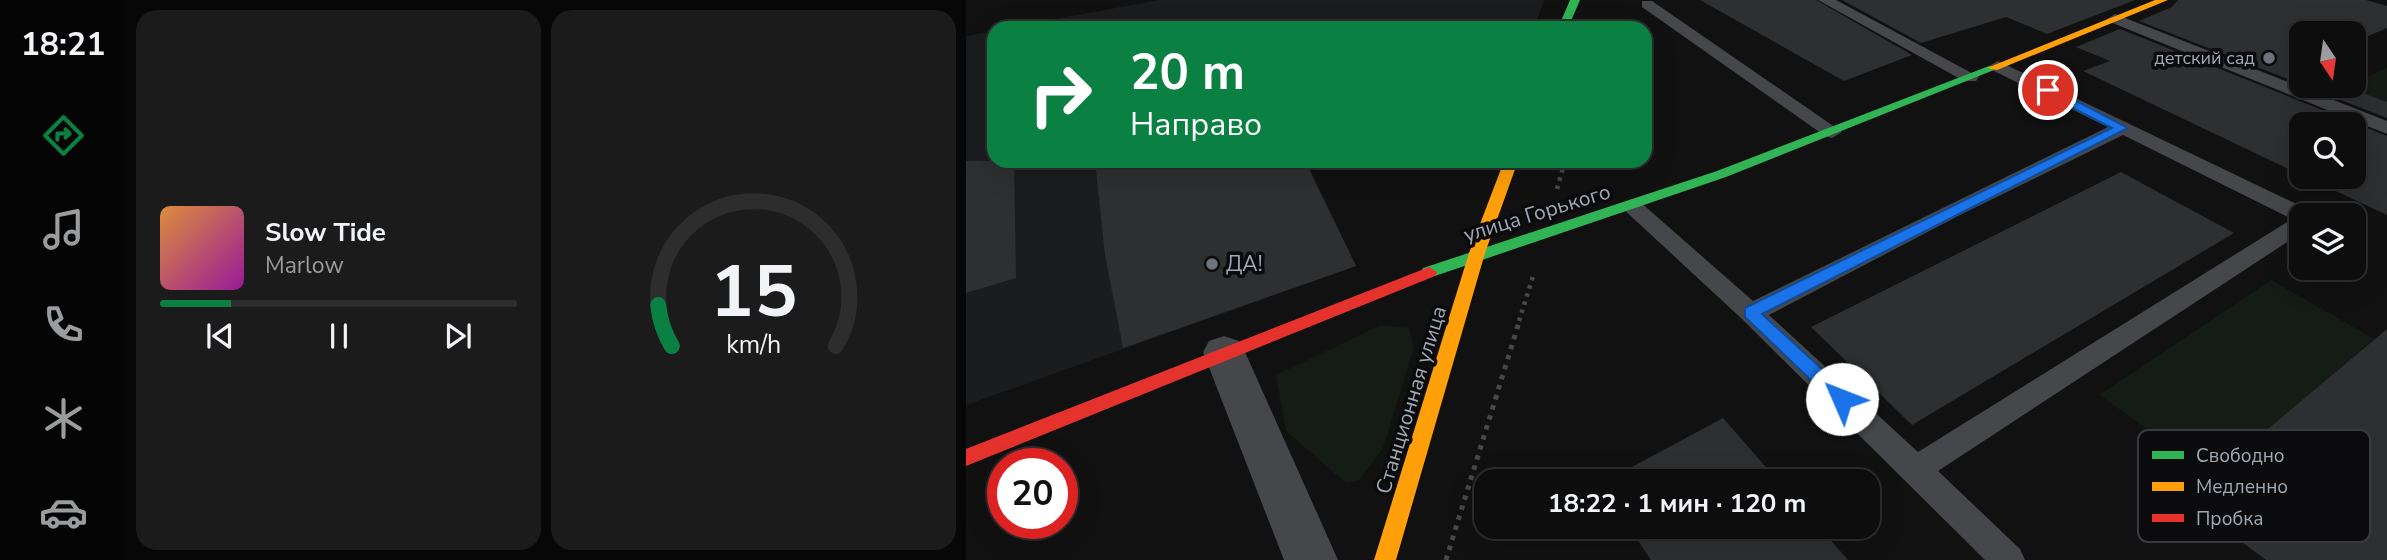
<!DOCTYPE html>
<html lang="ru">
<meta charset="utf-8">
<style>
:root{--surface:#0d0d0d;--page:#1b1b1b;--text:#f1f3f6;--muted:#9a9c9d;--line:#2d2d2e;--accent:#0b8043}
body{margin:0;font-family:"Nunito Sans",sans-serif;background:var(--page);color:var(--text);height:100vh;display:flex;flex-direction:column;font-size:26px;white-space:nowrap}
*{box-sizing:border-box;margin:0}
p{font-size:23px;color:var(--muted)}
.icon{flex:none;width:38px;height:38px;fill:none;stroke:currentColor;stroke-width:2;stroke-linecap:round;stroke-linejoin:round}
.map{position:relative;flex:1;overflow:hidden}
.panel{display:flex;flex-direction:column;gap:10px;padding:10px;background:#070707;width:840px}
.panel>*{flex:none}
.banner{position:absolute;left:21px;top:21px;width:665px;height:147px;border-radius:21px;box-shadow:0 7px 28px #0002,0 0 0 2px var(--line);background:#0b8043;color:#fff;overflow:hidden}
.needle{width:46px;rotate:167deg}
.buttons{position:absolute;left:1323px;top:21px;display:grid;gap:14px}
.buttons a{display:grid;place-items:center;width:77px;height:77px;border-radius:14px;background:var(--surface);box-shadow:0 7px 28px #0002,0 0 0 2px var(--line);font-size:35px}
.speed{position:absolute;left:21px;top:448px;display:flex;gap:14px;font-size:35px;font-weight:700;text-align:center}
.speed>*{display:grid;place-content:center;width:91px;height:91px;border-radius:50%;background:var(--surface);box-shadow:0 7px 28px #0002,0 0 0 2px var(--line);line-height:1}
.speed .limit{border:10px solid #d22;background:#fff;color:#111}
.pin{position:absolute;display:grid;place-items:center;width:60px;height:60px;color:#fff;margin:-30px;border:4px solid #fff;border-radius:50%;box-shadow:0 2px 7px #0007}
.me{position:absolute;width:77px;margin:-38px;rotate:314deg;stroke-linejoin:round;filter:drop-shadow(0 0 5px #0008)}
.turn{display:flex;align-items:center;gap:24px;height:147px;padding:0 28px;font-size:32px}
.turn .icon{width:91px;height:91px;stroke-width:2.5}
.turn b{display:block;font-size:49px;line-height:60px}
.panel .widget{flex:1;display:flex;flex-direction:column;justify-content:center;gap:10px;min-width:0;padding:0 24px;border-radius:21px;background:var(--page)}
.panel .dial{align-items:center;gap:0}
.dial svg{height:182px;overflow:visible;fill:none;stroke:var(--line);stroke-width:7;stroke-linecap:round;text-anchor:middle}
.dial text{fill:var(--text);stroke:none}
.song{display:flex;align-items:center;gap:21px}
.cover{width:84px;height:84px;border-radius:10px;background:linear-gradient(135deg,hsl(30 70% 55%),hsl(300 70% 35%))}
.played{height:7px;border-radius:4px;background:linear-gradient(90deg,var(--accent) 20%,var(--line) 20%)}
.keys{display:flex;justify-content:space-around;direction:ltr}
.panel .tiles{flex:1;display:grid;gap:10px;grid-template-columns:repeat(2,1fr)}
.trip{position:absolute;left:508px;top:469px;width:406px;height:70px;border-radius:21px;background:var(--surface);box-shadow:0 7px 28px #0002,0 0 0 2px var(--line);font-weight:700;line-height:70px;text-align:center}
main{display:flex;flex:1;min-height:0}
.tab-bar{display:flex;flex-direction:column;width:126px;justify-content:space-around;align-items:center;background:#050505;color:var(--muted)}
.tab-bar .icon{width:49px;height:49px}
.tab-bar .active{color:var(--accent)}
.tab-bar b{font-size:32px;color:var(--text)}
.map>svg:first-child{display:block}
.built{fill:#1b1c1e}
.green{fill:#151b15}
.building{fill:#2e2f31}
.lines{fill:none;stroke-linecap:round;stroke-linejoin:round}
.path-far1{stroke:#46484c;stroke-width:4.5;stroke-dasharray:3.5 5;stroke-linecap:butt}
.path{stroke:#46484c;stroke-width:5;stroke-dasharray:4.5 6;stroke-linecap:butt}
.lane{fill:#45474a;fill-rule:evenodd}
.street{fill:#45474a;fill-rule:evenodd}
.fast{fill:#30b455;fill-rule:evenodd}
.slow{fill:#ff9f0a;fill-rule:evenodd}
.jam{fill:#e5322d;fill-rule:evenodd}
.route{fill:#1a73e8;stroke:#114b97;stroke-width:2}
.poi-dot{fill:#6e747b;stroke:#0b0b0d;stroke-width:2.5}
.labels{text-anchor:middle;dominant-baseline:central;stroke-width:7;stroke-linejoin:round;paint-order:stroke}
.far-poi-label{font-size:18px;fill:#a0a9b4;stroke:#0b0b0d;text-anchor:end}
.street-label{font-size:21px;fill:#a0a9b4;stroke:#0b0b0d}
.poi-label{font-size:21px;fill:#a0a9b4;stroke:#0b0b0d;text-anchor:start}
.key{fill:#0b0b0d;stroke:#383a3f;stroke-width:2}
.key-label{font-size:19px;fill:#a0a9b4}
</style>
<main>
<nav class="tab-bar">
<b>18:21</b>
<svg class="icon active" aria-label="directions" viewBox="0 0 24 24"><path d="M12 3l9 9-9 9-9-9zM9 14v-3h6M13 9l2 2-2 2"/></svg>
<svg class="icon" aria-label="music" viewBox="0 0 24 24"><path d="M9 18V5l10-2v13"/><circle cx="6" cy="18" r="3"/><circle cx="16" cy="16" r="3"/></svg>
<svg class="icon" aria-label="phone" viewBox="0 0 24 24"><path d="M5 4h4l2 5-3 2q2 4 5 5l2-3 5 2v4C11 20 4 13 5 4z"/></svg>
<svg class="icon" aria-label="climate" viewBox="0 0 24 24"><path d="M12 3v18M4 7l16 10M4 17L20 7"/></svg>
<svg class="icon" aria-label="car" viewBox="0 0 24 24"><path d="M5 17H2v-5l4-1 3-4h7l3 4 3 1v5h-3M9 17h6M6 11h13"/><circle cx="7" cy="17" r="2"/><circle cx="17" cy="17" r="2"/></svg>
</nav>
<section class="panel">
<div class="tiles">
<div class="widget">
<div class="song"><i class="cover"></i><div><b>Slow Tide</b><p>Marlow</p></div></div>
<div class="played"></div>
<div class="keys"><svg class="icon" aria-label="previous" viewBox="0 0 24 24"><path d="M18 5L8 12l10 7zM5 5v14"/></svg><svg class="icon" aria-label="pause" viewBox="0 0 24 24"><path d="M8 5v14M16 5v14"/></svg><svg class="icon" aria-label="next" viewBox="0 0 24 24"><path d="M6 5l10 7-10 7zM19 5v14"/></svg></div>
</div>
<div class="widget dial"><svg viewBox="0 0 100 80">
<path d="M14 69A42 42 0 1 1 86 69"/>
<path d="M14 69A42 42 0 0 1 8 51" stroke="#0b8043"/>
<text x="50" y="56" font-size="32" font-weight="700">15</text>
<text x="50" y="72" font-size="11">km/h</text>
</svg></div>
</div>
</section>
<div class="map">
<svg width="1421" height="560" viewBox="0 0 1421 560">
<rect width="100%" height="100%" fill="#111"/>
<g class="built">
<polygon points="193,0 578,0 568,28 41,28"/>
<polygon points="28,31 28,161 340,161 390,266 0,405 0,36"/>
</g>
<g class="green">
<polygon points="1421,67 1421,111 1373,93"/>
<polygon points="1305,280 1408,339 1247,475 1133,395"/>
<polygon points="415,325 443,328 448,347 417,448 393,480 380,483 320,431 310,375"/>
</g>
<g class="building">
<polygon points="734,0 850,0 946,55 878,81"/>
<polygon points="876,0 1169,0 1081,34 1040,17 955,43"/>
<polygon points="1212,0 1400,0 1421,6 1421,28 1388,42 1388,33 1335,33 1335,65 1329,68 1335,70 1335,84 1173,21 1206,7"/>
<polygon points="1154,29 1421,136 1421,215 1340,177 1388,177 1388,124 1335,124 1335,175 1117,71 1144,61 1110,47"/>
<polygon points="1339,86 1377,86 1421,102 1421,118"/>
<polygon points="0,161 48,161 50,278 0,293"/>
<polygon points="129,161 339,161 390,266 157,348 139,255"/>
<polygon points="1155,172 1268,233 946,425 845,327"/>
<polygon points="1421,329 1421,560 1300,560 1218,499"/>
<polygon points="757,418 812,481 640,481"/>
<polygon points="663,527 853,527 882,560 685,560"/>
</g>
<g class="lines">
<g class="path-far1">
<polyline points="591,189 599,161"/>
<polyline points="553,321 568,273"/>
</g>
<polyline class="path" points="480,560 554,319"/>
<g class="lane">
<polygon points="852,0 870,0 1013,77 1010,81 998,81"/>
<polygon points="676,1 686,1 876,132 866,138 859,136 676,7"/>
<polygon points="1149,14 1421,121 1421,134 1144,22 1141,19"/>
<path d="M1032,61L1343,210L1346,215H1335V233L972,471L1054,549L1059,560H1019L776,319L654,206L665,199L673,201L787,301L1142,127L1026,70L1023,66ZM1157,135L1326,219L952,452L803,315L994,215Z"/>
</g>
<polygon class="street" points="258,336 273,341 279,352 372,560 318,560 237,352 243,341"/>
<g class="fast">
<polygon points="604,0 614,0 602,28 592,28"/>
<polygon points="1023,66 1033,68 760,177 469,276 463,277 455,272 457,268 751,171"/>
</g>
<g class="slow">
<polygon points="1189,0 1202,0 1031,70 1021,68"/>
<polygon points="538,161 552,161 519,253 430,560 408,560 503,253"/>
</g>
<polygon class="jam" points="463,267 471,272 469,276 0,466 0,449"/>
</g>
<polygon class="route" points="1077,88 1086,88 1162,128 796,314 883,394 886,399 883,404 870,404 779,317 779,308 1146,128 1077,93"/>
<g class="poi-dot">
<circle cx="1303" cy="58" r="7"/>
<circle cx="246" cy="264" r="7"/>
</g>
<g class="labels">
<g class="far-poi-label">
<text x="1289" y="58">детский сад</text>
</g>
<g class="street-label">
<text transform="translate(571 213) rotate(-17)">улица Горького</text>
<text transform="translate(445 400) rotate(-73)">Станционная улица</text>
</g>
<g class="poi-label">
<text x="260" y="264">ДА!</text>
</g>
</g>
<rect x="1172" y="430" width="232" height="112" rx="10" class="key"/>
<rect x="1186" y="451" width="32" height="8" fill="#30b455"/>
<rect x="1186" y="482" width="32" height="9" fill="#ff9f0a"/>
<rect x="1186" y="514" width="32" height="8" fill="#e5322d"/>
<g class="key-label">
<text x="1230" y="462">Свободно</text>
<text x="1230" y="493">Медленно</text>
<text x="1230" y="525">Пробка</text>
</g>
</svg>
<div class="buttons">
<a><svg class="needle" viewBox="-14 -14 28 28"><path d="M0-13l5 13h-10z" fill="#e53935"/><path d="M0 13l5-13h-10z" fill="#9a9c9d"/></svg></a>
<a><svg class="icon" aria-label="search" viewBox="0 0 24 24"><circle cx="10" cy="10" r="6"/><path d="M15 15l6 6"/></svg></a>
<a><svg class="icon" aria-label="layers" viewBox="0 0 24 24"><path d="M12 4l9 5-9 5-9-5zM3 14l9 5 9-5"/></svg></a>
</div>
<div class="speed"><div class="limit">20</div></div>
<div class="pin" style="left:1082px;top:90px;background:#d93025"><svg class="icon" aria-label="arrive" viewBox="0 0 24 24"><path d="M6 21V4h12l-3 4 3 4H6"/></svg></div>
<svg class="me" style="left:876px;top:399px" viewBox="-20 -20 40 40"><circle r="19" fill="#fff"/><path d="M0-13L10 11 0 6-10 11z" fill="#1a73e8"/></svg>
<div class="trip">18:22 · 1 мин · 120 m</div>
<div class="banner">
<div class="turn"><svg class="icon" aria-label="right" viewBox="0 0 24 24"><path d="M7 20v-9h11M14 6l5 5-5 5"/></svg><div><b>20 m</b>Направо</div></div>
</div>
</div>
</main>
